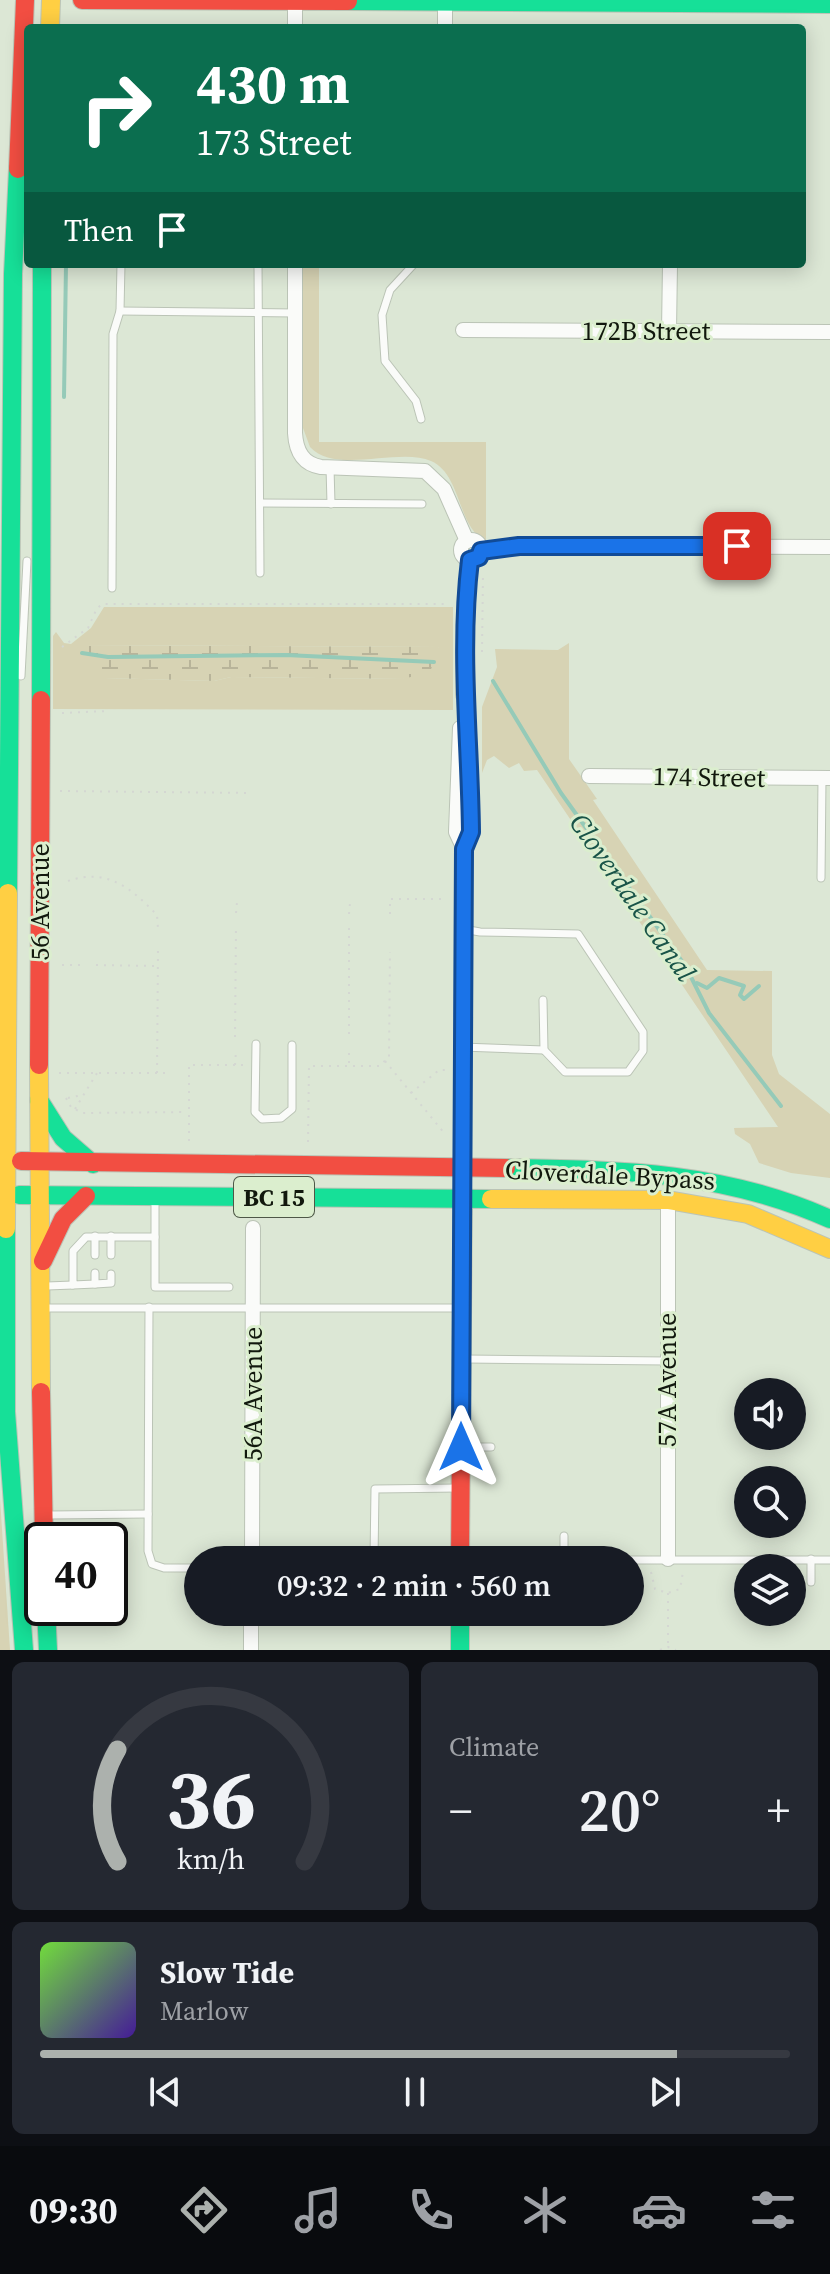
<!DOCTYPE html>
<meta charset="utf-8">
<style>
:root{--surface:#171b24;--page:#242831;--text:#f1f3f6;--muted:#9ea1a6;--line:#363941;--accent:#acb1ad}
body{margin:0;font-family:"Source Serif 4",serif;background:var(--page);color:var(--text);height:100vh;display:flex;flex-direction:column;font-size:30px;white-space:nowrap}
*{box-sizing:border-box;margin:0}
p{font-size:26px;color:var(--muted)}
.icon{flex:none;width:44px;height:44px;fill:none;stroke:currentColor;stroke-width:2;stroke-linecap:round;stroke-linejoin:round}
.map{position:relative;height:1650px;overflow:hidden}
.panel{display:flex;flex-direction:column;gap:12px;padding:12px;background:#0d0f14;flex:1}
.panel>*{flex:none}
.guide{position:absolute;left:24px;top:24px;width:782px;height:244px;border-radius:8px;box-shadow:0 4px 20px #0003;background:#0b6e4f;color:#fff;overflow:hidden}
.buttons{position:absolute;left:734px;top:1378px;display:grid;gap:16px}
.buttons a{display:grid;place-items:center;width:72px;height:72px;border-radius:50%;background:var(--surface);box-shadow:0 4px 20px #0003;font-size:40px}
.speed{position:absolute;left:24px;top:1522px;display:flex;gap:16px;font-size:40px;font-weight:700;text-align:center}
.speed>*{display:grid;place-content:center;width:104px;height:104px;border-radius:50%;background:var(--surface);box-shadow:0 4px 20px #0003;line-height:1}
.speed .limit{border:4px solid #111;border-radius:12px;background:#fff;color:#111}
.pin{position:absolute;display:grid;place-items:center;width:68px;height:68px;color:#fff;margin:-34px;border-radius:16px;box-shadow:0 4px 12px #0006}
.me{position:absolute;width:88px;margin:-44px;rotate:0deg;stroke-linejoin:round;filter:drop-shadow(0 0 6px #0008)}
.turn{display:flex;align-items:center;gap:28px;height:168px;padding:0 40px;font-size:36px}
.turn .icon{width:104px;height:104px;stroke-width:2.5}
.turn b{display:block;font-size:56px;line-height:68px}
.then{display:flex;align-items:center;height:76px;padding:0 40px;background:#0003;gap:16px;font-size:30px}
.big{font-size:60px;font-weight:600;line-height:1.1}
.panel .tile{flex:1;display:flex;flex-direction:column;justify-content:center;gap:12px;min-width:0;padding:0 28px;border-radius:12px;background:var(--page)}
.panel .dial{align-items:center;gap:0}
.dial svg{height:208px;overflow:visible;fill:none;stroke:var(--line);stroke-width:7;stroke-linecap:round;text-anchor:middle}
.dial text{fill:var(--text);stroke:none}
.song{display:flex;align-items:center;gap:24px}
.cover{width:96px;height:96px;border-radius:12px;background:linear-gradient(135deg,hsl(100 70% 55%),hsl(260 70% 35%))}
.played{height:8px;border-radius:4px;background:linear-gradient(90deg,var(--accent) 85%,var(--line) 85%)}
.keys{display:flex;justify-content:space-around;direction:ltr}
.heat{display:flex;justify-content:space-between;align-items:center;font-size:44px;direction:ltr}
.panel .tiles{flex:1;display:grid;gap:12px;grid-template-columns:1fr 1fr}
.tile:last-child{grid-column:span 2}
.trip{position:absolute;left:184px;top:1546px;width:460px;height:80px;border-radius:40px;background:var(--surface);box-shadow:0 4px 20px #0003;font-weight:600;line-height:80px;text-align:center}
.dock{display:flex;height:128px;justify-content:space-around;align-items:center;background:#090b0e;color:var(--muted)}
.dock .icon{width:56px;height:56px}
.dock .on{color:var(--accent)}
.dock b{font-size:36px;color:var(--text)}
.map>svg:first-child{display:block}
.grass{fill:#d7d3b4;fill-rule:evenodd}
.wetland{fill:url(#wetland-marsh)}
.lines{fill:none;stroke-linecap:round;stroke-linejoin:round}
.stream{stroke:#95cab8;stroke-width:4}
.lane-casing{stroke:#bbc4b6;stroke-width:9}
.street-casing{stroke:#bbc4b6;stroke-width:16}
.fast-casing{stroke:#bbc4b6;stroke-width:20}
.slow-casing{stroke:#bbc4b6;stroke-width:20}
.jam-casing{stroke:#bbc4b6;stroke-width:20}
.path{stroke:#d4d7d2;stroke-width:2;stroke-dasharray:2 6;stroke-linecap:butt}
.lane{stroke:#fafbf9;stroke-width:7}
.street{stroke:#fafbf9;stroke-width:14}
.fast{stroke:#16e098;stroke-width:18}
.slow{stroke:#ffcf43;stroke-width:18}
.jam{stroke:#f24e42;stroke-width:18}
.route-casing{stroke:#114b97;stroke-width:20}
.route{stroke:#1a73e8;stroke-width:14}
.labels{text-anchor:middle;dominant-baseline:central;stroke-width:6;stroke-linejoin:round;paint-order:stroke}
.shield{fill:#dbeece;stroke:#4e5847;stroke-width:2}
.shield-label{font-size:24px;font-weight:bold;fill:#11180d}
.street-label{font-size:26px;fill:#11180d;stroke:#dbeece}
.water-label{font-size:28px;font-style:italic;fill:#195448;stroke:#dbeece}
</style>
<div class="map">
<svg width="830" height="1650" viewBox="0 0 830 1650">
<defs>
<pattern id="wetland-marsh" width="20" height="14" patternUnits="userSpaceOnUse" patternTransform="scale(2)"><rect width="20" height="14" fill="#d7d3b4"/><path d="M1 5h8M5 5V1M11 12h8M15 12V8" fill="none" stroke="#b8b49a"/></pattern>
</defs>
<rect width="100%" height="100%" fill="#dce7d5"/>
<g class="grass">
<path d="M303,264H319V442H486V540C458,531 462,474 431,461C399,447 336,475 310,447L303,428Z"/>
<path d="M104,607H453V710L53,709V636L56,632L64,643L71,644L91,628ZM83,645L438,647H439L403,679L231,677L214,681L105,678Z"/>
<polygon points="569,643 569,759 597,799 593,800 707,970 772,971 772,1055 779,1074 830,1114 830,1178 791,1173 759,1163 750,1144 735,1134 734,1128 778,1127 537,770 524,771 519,763 509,768 494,756 487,760 482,773 482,707 497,667 495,649 558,650"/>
<polygon points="0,1499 10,1650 0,1650"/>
</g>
<polygon class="wetland" points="83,645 439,647 430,672 403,679 231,677 214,681 104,678 98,669 83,665"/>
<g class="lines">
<g class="stream">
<polyline points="84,28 84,27"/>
<polyline points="64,397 66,264"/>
<polyline points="82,653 108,657 286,655 434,662"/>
<polyline points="493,681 561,793 686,967 709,1013 781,1106"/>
<polyline points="697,983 707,988 719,978 744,986 740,995 744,999 759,986"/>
</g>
<defs>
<g id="lane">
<polyline points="258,264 260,573"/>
<polyline points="414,264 390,290 382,315 385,361 416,401 421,419"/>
<polyline points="120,311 295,313"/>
<polyline points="330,467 331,504"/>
<polyline points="260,503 422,504"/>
<polyline points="112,588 113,334 120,311 121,264"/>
<polyline points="21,676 27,561"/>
<polyline points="821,878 822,778"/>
<polyline points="463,929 480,932 578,934 643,1032 643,1051 628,1072 565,1072 544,1050 543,1000"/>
<polyline points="256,1044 255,1112 262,1119 281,1118 292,1109 292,1045"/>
<polyline points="462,1047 544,1050"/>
<polyline points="155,1202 155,1287 229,1287"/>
<polyline points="95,1236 95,1255"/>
<polyline points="111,1236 111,1255"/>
<polyline points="95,1273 95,1284 73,1285 73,1251 86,1237 155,1237"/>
<polyline points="95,1284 111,1283 111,1274"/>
<polyline points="47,1286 73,1285"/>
<polyline points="149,1307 148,1551 152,1564 164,1568 198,1568"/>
<polyline points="45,1308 461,1308"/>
<polyline points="466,1359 667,1361"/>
<polyline points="465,1447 491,1447"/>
<polyline points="50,1515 148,1514"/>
<polyline points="564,1536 564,1560"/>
<polyline points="811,1559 811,1582"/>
<polyline points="374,1560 375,1489 459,1488"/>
<polyline points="481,1560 830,1560"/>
</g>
<g id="street">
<polyline points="295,3 295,28"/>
<polyline points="445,28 445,0"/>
<path d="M295,264V433C296,451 303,464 321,467L425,471L444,489L467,541"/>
<polyline points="463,330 830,332"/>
<polyline points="669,331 670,264"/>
<circle cx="471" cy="550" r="10"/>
<polyline points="481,551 519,546 830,547"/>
<polyline points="463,695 465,594 470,560"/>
<polyline points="460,728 456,832 464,849"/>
<polyline points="589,776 830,778"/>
<polyline points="463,1197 464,849 471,832 464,688"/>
<polyline points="668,1200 668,1559"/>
<polyline points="252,1560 253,1228"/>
<polyline points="251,1650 251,1612"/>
</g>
<g id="fast">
<polyline points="348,1 830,4"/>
<polyline points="41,700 42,264"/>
<polyline points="8,893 13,274 18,169"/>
<polyline points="39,1100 63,1138 93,1164"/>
<path d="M506,1168C622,1170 723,1171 830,1219"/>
<polyline points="19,1195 491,1199"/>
<polyline points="6,1229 6,1412 24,1650"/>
<polyline points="46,1608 48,1650"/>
<polyline points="460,1612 460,1650"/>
</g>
<g id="slow">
<polyline points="50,28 51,0"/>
<polyline points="39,1065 41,1392"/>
<polyline points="491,1199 668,1200 748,1214 830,1249"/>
<polyline points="6,1229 8,893"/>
</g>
<g id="jam">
<polyline points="82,0 348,1"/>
<polyline points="18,169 25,0"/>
<polyline points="39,1065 41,700"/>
<polyline points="21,1161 506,1168"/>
<polyline points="43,1261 63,1219 86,1196"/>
<polyline points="41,1392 44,1540"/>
<polyline points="460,1560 463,1197"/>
</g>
</defs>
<use href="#lane" class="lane-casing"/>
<use href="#street" class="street-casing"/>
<use href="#fast" class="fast-casing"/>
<use href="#slow" class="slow-casing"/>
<use href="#jam" class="jam-casing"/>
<g class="path">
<polyline points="62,647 88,628 97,608 103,604 448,604"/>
<polyline points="482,652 483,574"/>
<polyline points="62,713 108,711"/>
<polyline points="60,791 251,793"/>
<path d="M68,881C107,867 132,889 157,915L158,929"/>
<polyline points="236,913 237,902"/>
<polyline points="349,914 350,903"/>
<polyline points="390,914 390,899 446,899"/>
<polyline points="349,928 349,1038"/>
<polyline points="62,965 82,965"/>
<polyline points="96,965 158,966"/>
<polyline points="235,1037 236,926"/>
<polyline points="349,1053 349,1066"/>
<polyline points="385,1061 445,1134"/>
<polyline points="235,1065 236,1052"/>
<polyline points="59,1073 170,1073"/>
<polyline points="157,1073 158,949"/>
<polyline points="411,1093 439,1070 446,1070"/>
<polyline points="66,1098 71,1107 82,1113 187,1112"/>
<polyline points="68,1098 82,1095"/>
<polyline points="75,1109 97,1073"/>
<polyline points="189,1141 189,1065 247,1065"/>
<polyline points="308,1142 309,1066 379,1066 389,1057 390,952"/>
<polyline points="651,1572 655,1589 668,1593 680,1589 683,1572"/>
<polyline points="668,1593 668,1647"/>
<polyline points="660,1650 668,1647 676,1650"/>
</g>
<use href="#lane" class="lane"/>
<use href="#street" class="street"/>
<use href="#fast" class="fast"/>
<use href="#slow" class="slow"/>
<use href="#jam" class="jam"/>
</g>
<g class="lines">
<defs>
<path id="route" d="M461,1447L464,849L471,832C470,741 459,651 470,560L479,557L481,551L519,546H737"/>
</defs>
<use href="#route" class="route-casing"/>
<use href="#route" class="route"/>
</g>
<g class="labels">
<rect class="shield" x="234" y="1177" width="80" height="40" rx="6"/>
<g class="shield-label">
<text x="274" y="1197">BC 15</text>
</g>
<g class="street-label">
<text x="646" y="331">172B Street</text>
<text transform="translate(709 777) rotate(1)">174 Street</text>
<text transform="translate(40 902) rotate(-90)">56 Avenue</text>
<text transform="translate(610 1175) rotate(3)">Cloverdale Bypass</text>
<text transform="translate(667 1380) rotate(-90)">57A Avenue</text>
<text transform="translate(253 1394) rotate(-90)">56A Avenue</text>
</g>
<g class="water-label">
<text transform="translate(633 897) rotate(55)">Cloverdale Canal</text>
</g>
</g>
</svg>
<div class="buttons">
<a><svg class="icon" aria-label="sound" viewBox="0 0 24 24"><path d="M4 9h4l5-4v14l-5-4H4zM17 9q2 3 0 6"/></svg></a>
<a><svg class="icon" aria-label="search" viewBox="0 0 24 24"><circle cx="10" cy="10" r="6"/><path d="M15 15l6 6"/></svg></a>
<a><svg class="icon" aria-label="layers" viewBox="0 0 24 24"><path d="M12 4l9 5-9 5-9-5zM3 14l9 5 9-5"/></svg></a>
</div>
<div class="speed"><div class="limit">40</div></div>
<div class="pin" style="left:737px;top:546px;background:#d93025"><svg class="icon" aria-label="arrive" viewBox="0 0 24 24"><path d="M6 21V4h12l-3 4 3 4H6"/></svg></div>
<svg class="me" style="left:461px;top:1447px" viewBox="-20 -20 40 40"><path d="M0-17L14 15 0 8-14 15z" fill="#1a73e8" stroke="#fff" stroke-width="4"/></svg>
<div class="trip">09:32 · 2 min · 560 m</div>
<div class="guide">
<div class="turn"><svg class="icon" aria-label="right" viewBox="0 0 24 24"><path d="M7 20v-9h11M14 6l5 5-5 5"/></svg><div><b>430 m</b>173 Street</div></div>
<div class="then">Then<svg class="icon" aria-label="arrive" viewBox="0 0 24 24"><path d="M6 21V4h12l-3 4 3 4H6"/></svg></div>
</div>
</div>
<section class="panel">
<div class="tiles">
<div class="tile dial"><svg viewBox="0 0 100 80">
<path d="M14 69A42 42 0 1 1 86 69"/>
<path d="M14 69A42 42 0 0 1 14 26" stroke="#acb1ad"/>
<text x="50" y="56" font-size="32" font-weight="700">36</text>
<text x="50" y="72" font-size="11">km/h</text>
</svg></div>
<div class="tile"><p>Climate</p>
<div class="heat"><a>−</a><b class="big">20°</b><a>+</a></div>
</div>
<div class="tile">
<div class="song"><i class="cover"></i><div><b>Slow Tide</b><p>Marlow</p></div></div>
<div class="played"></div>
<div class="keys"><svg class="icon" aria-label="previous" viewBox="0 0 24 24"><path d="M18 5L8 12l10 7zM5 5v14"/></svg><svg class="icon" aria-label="pause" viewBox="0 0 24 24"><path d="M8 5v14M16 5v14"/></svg><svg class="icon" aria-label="next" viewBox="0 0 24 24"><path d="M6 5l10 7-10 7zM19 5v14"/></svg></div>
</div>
</div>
</section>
<nav class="dock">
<b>09:30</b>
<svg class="icon on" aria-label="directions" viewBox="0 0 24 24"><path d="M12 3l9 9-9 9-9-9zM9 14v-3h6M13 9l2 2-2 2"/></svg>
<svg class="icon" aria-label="music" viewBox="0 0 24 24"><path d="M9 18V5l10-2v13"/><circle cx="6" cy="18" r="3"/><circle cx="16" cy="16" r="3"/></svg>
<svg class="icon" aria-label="phone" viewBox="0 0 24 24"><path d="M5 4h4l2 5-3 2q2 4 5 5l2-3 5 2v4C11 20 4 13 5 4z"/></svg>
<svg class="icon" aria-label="climate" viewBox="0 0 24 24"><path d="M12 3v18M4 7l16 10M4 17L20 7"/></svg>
<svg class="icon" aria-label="car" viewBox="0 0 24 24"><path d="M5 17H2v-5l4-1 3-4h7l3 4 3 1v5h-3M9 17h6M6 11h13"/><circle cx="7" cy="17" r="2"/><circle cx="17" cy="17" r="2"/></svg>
<svg class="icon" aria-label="filters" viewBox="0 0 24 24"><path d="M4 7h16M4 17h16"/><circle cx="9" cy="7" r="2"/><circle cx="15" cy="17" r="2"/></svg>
</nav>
